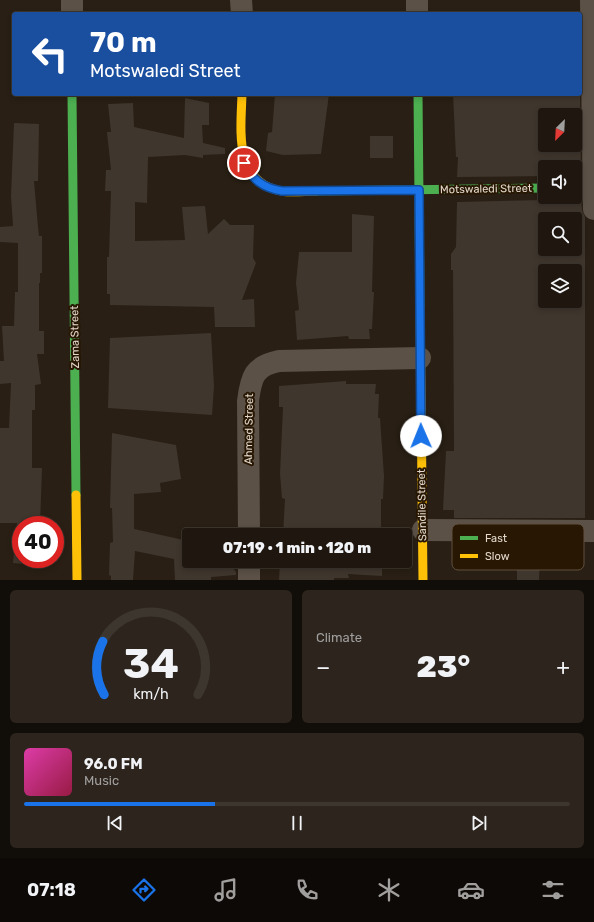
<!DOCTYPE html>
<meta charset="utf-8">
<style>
:root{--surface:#1f170f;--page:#2c241d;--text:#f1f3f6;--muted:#a19f9e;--line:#3c362f;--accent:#1a73e8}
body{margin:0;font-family:Rubik,sans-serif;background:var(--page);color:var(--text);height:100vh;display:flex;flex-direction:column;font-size:15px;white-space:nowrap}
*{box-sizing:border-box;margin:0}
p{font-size:13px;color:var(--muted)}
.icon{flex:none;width:22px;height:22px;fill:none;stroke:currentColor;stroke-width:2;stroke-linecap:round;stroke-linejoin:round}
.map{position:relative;height:580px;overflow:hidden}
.side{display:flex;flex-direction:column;gap:10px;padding:10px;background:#110d08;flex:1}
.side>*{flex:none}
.hud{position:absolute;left:12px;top:12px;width:570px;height:84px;border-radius:4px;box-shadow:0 2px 6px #0003,0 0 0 1px var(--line);background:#1a4fa0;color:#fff;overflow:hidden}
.needle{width:26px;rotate:204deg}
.fabs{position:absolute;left:538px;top:108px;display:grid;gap:8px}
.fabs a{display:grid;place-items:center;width:44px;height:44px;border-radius:4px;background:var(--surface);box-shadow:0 2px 6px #0003,0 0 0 1px var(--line);font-size:20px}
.speed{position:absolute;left:12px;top:516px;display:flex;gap:8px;font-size:20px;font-weight:700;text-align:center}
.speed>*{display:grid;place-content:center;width:52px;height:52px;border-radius:50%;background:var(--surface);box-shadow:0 2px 6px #0003,0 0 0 1px var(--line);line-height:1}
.speed .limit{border:6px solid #d22;background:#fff;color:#111}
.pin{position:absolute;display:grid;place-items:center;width:34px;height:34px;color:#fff;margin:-17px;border:2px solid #fff;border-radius:50%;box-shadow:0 1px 4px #0007}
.me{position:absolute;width:44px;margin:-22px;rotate:359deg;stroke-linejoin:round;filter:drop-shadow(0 0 3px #0008)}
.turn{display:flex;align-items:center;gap:14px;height:84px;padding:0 12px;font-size:18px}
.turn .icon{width:52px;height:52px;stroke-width:2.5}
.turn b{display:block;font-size:28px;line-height:34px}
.big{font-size:30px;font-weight:800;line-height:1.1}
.side .card{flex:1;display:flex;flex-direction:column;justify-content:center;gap:6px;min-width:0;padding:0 14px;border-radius:6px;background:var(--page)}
.side .dial{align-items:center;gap:0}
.dial svg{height:104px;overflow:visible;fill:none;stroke:var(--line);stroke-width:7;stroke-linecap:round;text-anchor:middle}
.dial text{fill:var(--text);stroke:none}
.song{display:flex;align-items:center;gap:12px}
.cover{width:48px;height:48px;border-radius:6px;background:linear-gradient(135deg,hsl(320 70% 55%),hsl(340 70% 35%))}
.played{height:4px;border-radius:2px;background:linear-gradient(90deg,var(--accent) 35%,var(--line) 35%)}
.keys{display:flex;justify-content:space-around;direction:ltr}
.heat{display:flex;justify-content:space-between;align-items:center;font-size:22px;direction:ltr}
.side .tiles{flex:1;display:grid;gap:10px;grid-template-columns:1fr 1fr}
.card:last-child{grid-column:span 2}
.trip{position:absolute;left:182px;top:528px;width:230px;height:40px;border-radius:4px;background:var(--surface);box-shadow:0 2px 6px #0003,0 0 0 1px var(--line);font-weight:800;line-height:40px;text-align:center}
.tab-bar{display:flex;height:64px;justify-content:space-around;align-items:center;background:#0c0906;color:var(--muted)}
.tab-bar .icon{width:28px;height:28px}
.tab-bar .current{color:var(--accent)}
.tab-bar b{font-size:18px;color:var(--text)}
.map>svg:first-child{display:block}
.building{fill:#3f362d;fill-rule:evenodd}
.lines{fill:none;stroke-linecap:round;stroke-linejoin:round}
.street{stroke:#5b5147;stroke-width:22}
.fast{stroke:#4caf50;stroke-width:9}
.slow{stroke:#ffc107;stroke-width:9}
.route-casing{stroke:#114b97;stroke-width:10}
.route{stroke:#1a73e8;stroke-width:7}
.labels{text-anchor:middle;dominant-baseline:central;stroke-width:4;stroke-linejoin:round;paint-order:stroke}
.street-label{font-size:11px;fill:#e4d9cc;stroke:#271703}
.key{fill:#271703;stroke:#60513f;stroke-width:1}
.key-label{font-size:11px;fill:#e4d9cc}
</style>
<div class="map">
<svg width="594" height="580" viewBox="0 0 594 580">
<rect width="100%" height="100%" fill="#291f14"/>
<g class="building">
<polygon points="275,94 329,94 321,154 283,155 266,151 268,133 272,132"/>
<path d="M453,94H580L581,176H575V167H545V176L457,177L458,157H456ZM545,115H575V145H545Z"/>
<polygon points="185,98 209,103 209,125 202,125 203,143 225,148 225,154 203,155 203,158 185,155 148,157 147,203 135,202 135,241 185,240 182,207 205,206 208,234 224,219 230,225 254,225 253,258 256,263 242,300 254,299 255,327 215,327 214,307 110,305 110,294 107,294 107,257 109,257 111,191 105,191 106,170 111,170 107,132 111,132 108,104 133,103 134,127 184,138"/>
<polygon points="14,123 39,124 38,181 34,181 38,227 39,236 42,236 42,273 40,273 40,283 39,283 39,331 44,331 44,354 37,354 41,384 35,385 35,410 32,410 32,468 42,468 40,525 21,525 21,559 35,559 34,565 13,563 17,523 0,523 0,428 9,428 11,383 0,384 0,361 4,361 2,326 14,326 15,292 18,292 18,243 0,242 0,227 13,226 11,196"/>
<rect x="370" y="136" width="23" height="22"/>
<path d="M553,197H567L575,200H581L582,210L585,217V518H454V510H443L446,451H454L453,270H451V254L456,247L457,202L545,200ZM545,219H575V249H545ZM545,271H575V301H545Z"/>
<polygon points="352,214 374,216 372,292 374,292 372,329 369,329 370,339 349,339 348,336 297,340 295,311 299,310 296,283 299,252 352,252"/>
<polygon points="211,333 214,386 212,415 108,408 110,338"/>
<polygon points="346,381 346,384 376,384 375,394 379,394 378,418 380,418 384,476 383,499 381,499 381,535 283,535 285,499 282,498 280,474 283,407 279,407 279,386"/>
<polygon points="112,433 176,445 181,479 160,483 161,492 134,494 134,529 188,541 187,533 197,532 197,527 216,527 217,534 221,535 189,535 189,561 227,561 236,572 236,575 211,577 211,580 175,580 174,559 135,551 133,580 111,580 111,576 109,575 110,543 113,542 112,508 110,508"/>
<polygon points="517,557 540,557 539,580 517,580"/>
<polygon points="280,561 382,561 382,576 348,574 349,578 334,578 334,580 279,580"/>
</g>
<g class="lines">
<g class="street">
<polyline points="72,0 72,14"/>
<polyline points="241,0 242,14"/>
<polyline points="417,0 417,14"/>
<polyline points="591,0 594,209"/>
<polyline points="575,188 594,188"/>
<polyline points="423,530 594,531"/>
<path d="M249,535L248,401C251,377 254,366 279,361L420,358"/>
<polyline points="249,561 249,580"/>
</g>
<g class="fast">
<polyline points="72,94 76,495"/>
<polyline points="418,94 420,305"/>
<polyline points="316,191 545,188"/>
</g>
<g class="slow">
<path d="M242,94C241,130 233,183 282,191C292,193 305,191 316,191"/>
<polyline points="420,305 423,580"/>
<polyline points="76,495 77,580"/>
</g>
</g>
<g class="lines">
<defs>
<path id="route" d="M244,163C253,180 263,188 282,191L419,190L421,436"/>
</defs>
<use href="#route" class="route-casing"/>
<use href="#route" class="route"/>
</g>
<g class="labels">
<g class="street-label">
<text transform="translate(486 189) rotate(-1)">Motswaledi Street</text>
<text transform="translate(75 337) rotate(-91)">Zama Street</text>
<text transform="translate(249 429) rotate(-89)">Ahmed Street</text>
<text transform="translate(422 505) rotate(-91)">Sandile Street</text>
</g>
</g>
<rect x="452" y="524" width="132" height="46" rx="6" class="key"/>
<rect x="460" y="536" width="18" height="4" fill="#4caf50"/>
<rect x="460" y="554" width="18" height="4" fill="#ffc107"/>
<g class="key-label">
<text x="485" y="542">Fast</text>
<text x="485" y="560">Slow</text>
</g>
</svg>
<div class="fabs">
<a><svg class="needle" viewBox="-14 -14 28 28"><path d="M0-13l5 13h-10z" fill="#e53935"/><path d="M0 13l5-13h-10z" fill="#a19f9e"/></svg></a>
<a><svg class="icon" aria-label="sound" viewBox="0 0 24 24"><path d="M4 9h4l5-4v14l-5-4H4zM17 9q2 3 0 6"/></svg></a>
<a><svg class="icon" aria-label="search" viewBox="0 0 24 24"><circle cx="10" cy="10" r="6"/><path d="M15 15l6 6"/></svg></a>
<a><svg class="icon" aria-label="layers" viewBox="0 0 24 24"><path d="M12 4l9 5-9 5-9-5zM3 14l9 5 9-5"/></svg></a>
</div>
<div class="speed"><div class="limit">40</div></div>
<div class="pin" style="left:244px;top:163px;background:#d93025"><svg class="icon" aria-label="arrive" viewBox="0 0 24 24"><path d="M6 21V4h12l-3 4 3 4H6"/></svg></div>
<svg class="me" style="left:421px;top:436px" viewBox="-20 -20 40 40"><circle r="19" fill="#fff"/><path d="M0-13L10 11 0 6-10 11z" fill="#1a73e8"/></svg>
<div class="trip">07:19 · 1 min · 120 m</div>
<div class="hud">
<div class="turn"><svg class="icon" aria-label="left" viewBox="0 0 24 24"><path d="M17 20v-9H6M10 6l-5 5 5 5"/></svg><div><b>70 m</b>Motswaledi Street</div></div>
</div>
</div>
<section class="side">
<div class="tiles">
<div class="card dial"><svg viewBox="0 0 100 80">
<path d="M14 69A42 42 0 1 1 86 69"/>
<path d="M14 69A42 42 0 0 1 13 28" stroke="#1a73e8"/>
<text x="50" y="56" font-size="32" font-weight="700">34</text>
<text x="50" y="72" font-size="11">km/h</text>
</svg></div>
<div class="card"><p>Climate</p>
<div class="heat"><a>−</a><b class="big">23°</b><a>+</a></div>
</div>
<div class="card">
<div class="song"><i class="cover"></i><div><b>96.0 FM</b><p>Music</p></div></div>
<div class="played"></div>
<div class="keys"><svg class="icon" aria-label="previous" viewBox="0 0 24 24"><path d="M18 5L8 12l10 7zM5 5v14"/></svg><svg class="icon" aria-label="pause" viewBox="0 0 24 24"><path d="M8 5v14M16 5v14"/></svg><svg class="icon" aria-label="next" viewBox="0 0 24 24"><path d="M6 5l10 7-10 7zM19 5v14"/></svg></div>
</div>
</div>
</section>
<nav class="tab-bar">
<b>07:18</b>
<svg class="icon current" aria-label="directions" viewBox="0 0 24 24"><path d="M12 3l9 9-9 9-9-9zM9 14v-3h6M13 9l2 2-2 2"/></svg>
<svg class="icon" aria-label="music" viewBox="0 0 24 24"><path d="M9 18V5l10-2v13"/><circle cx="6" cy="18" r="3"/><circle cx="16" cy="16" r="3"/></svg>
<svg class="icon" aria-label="phone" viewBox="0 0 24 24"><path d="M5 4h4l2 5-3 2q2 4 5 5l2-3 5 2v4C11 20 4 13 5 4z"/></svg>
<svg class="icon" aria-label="climate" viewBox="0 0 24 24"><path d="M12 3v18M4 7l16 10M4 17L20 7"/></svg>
<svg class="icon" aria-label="car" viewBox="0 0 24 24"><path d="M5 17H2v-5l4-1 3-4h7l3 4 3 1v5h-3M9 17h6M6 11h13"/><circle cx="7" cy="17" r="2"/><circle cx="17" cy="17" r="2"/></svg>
<svg class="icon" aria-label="filters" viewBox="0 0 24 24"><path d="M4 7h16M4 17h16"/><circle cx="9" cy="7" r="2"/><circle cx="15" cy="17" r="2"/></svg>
</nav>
